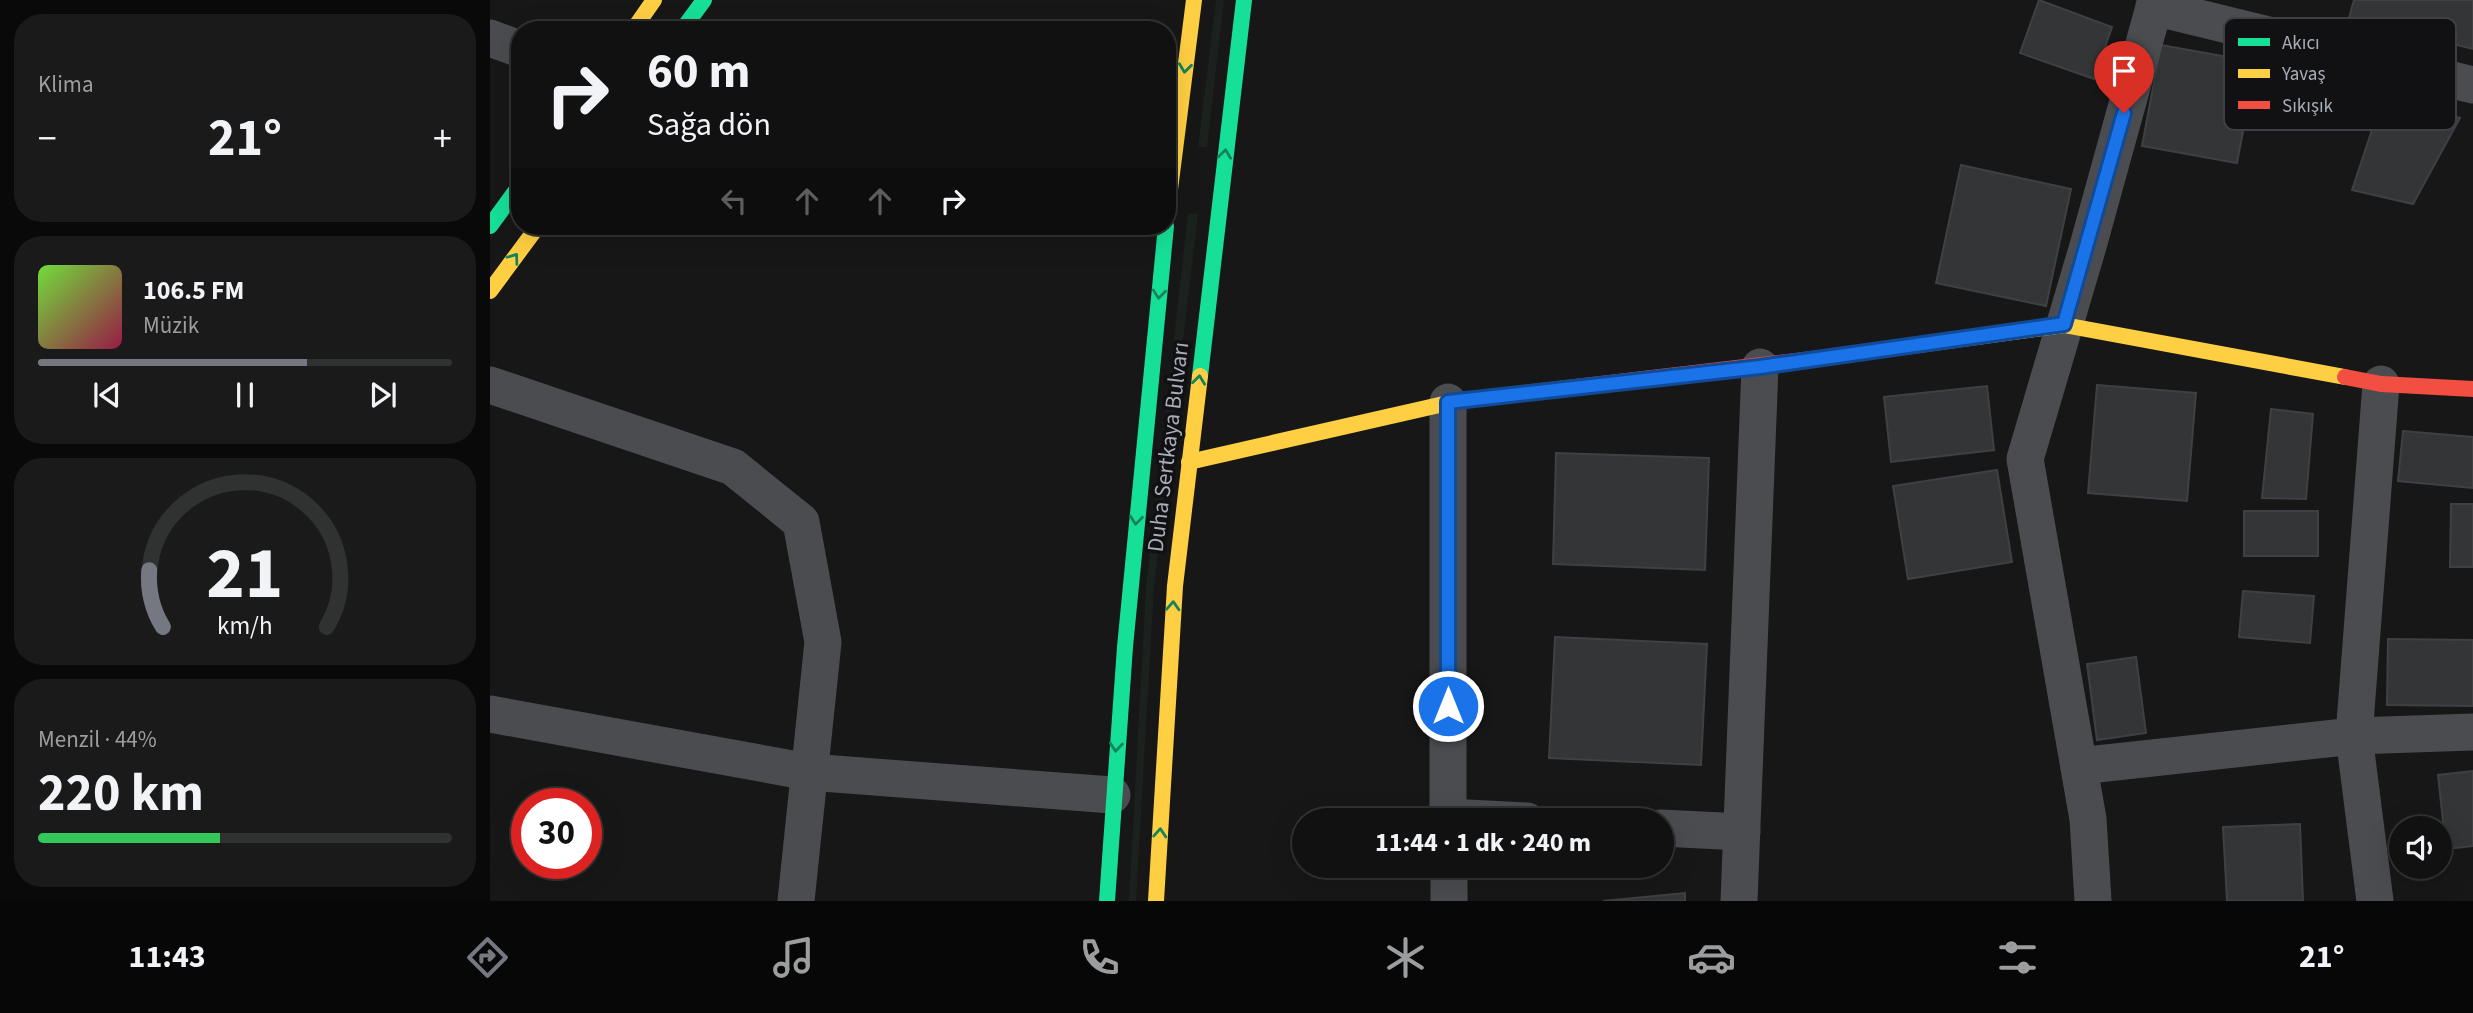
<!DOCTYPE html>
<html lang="tr">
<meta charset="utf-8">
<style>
:root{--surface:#111;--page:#1a1a1a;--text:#f1f3f6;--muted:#9c9d9f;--line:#303131;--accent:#757880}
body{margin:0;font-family:"Source Sans 3",sans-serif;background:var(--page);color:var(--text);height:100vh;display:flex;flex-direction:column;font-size:26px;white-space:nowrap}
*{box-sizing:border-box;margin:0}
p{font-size:23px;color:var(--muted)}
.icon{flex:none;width:38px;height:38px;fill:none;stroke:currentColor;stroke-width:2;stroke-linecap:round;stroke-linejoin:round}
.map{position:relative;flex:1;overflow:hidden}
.drawer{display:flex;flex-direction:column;gap:14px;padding:14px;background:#090909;width:490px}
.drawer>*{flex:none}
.banner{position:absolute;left:21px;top:21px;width:665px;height:214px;border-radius:28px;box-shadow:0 7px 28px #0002,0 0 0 2px var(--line);background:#111;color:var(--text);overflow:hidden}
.buttons{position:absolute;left:1899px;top:816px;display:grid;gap:14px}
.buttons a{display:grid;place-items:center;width:63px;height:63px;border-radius:50%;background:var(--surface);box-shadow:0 7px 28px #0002,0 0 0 2px var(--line);font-size:35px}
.speed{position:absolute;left:21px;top:788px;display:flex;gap:14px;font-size:35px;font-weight:700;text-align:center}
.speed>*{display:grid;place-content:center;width:91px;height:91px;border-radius:50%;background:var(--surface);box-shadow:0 7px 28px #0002,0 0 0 2px var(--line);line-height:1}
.speed .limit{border:10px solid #d22;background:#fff;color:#111}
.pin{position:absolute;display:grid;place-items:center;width:60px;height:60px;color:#fff;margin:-72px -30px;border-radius:50% 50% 50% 0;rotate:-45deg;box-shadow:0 0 7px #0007}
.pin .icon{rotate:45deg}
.me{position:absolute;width:77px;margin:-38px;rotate:0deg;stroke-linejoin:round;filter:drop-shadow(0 0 5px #0008)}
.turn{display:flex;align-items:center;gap:24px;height:147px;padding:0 21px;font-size:32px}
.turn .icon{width:91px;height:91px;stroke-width:2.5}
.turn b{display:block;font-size:49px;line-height:60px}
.lanes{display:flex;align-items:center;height:66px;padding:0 21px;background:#0003;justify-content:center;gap:35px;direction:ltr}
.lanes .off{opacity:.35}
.big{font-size:52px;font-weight:700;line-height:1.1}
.drawer .card{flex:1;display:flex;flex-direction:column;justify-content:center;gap:10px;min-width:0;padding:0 24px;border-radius:28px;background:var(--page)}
.drawer .dial{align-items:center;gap:0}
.dial svg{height:182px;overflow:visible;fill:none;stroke:var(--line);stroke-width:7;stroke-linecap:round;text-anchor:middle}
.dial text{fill:var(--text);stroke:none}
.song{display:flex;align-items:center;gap:21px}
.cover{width:84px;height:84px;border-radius:10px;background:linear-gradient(135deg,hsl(100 70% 55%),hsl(340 70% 35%))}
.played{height:7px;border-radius:4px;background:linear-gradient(90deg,var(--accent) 65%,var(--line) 65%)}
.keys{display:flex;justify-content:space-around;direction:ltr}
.heat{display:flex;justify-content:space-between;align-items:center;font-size:38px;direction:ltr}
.charge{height:10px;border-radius:5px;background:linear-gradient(90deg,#34c759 44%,var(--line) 0)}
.trip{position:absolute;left:802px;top:808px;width:382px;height:70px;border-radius:35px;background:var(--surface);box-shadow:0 7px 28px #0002,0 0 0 2px var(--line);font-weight:700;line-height:70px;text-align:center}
.tab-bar{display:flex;height:112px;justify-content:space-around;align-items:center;background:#070707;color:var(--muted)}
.tab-bar .icon{width:49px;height:49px}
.tab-bar .selected{color:var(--accent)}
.tab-bar b{font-size:32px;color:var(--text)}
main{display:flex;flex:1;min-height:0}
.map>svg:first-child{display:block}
.green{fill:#1b211c}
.building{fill:#343537;stroke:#3f4043;stroke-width:2}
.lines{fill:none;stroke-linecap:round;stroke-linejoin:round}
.street{stroke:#4b4c50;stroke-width:37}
.fast{stroke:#16e098;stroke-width:16}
.slow{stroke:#ffcf43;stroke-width:16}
.jam{stroke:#f24e42;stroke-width:16}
.oneway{stroke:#14835c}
.route-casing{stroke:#114b97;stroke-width:18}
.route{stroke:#1a73e8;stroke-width:12}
.labels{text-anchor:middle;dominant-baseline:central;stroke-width:7;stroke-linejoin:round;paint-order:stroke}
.street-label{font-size:23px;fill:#a8adb8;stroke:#111113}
.key{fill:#111113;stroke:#3e4045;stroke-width:2}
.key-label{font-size:19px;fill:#a8adb8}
</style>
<main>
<section class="drawer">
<div class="card"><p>Klima</p>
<div class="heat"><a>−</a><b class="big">21°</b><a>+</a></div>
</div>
<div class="card">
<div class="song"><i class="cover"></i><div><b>106.5 FM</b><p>Müzik</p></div></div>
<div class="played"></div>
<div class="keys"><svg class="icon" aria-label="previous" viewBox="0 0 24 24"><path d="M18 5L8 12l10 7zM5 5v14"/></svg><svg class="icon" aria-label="pause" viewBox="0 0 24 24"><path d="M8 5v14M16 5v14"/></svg><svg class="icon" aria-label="next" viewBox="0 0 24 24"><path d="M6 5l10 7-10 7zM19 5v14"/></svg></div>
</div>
<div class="card dial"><svg viewBox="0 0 100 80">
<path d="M14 69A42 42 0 1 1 86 69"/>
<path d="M14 69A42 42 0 0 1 8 44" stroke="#757880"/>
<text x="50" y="56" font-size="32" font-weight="700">21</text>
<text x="50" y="72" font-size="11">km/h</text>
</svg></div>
<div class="card"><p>Menzil · 44%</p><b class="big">220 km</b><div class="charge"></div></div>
</section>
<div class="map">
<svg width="1983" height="901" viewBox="0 0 1983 901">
<rect width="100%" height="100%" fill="#171717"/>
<g class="green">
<polygon points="726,0 734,0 717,147 708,147"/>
<polygon points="698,213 708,214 664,587 646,901 639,901 656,587"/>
</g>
<g class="building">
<polygon points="1549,0 1622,27 1604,79 1530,53"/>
<polygon points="1864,0 1983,0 1983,49 1859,18"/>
<polygon points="1671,45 1766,62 1747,163 1652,146"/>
<polygon points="1893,97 1970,118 1923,204 1862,190"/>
<polygon points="1471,165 1581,189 1556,306 1446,283"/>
<polygon points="1607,385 1706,393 1697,501 1598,493"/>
<polygon points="1497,386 1504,450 1401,462 1394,397"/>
<polygon points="1781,409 1823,414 1816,499 1772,498"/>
<polygon points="1913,431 1983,437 1983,488 1908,481"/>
<polygon points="1066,453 1219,458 1215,570 1063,564"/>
<polygon points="1507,470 1522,562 1418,579 1403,486"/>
<polygon points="1961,504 1983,504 1983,567 1960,567"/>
<rect x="1754" y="511" width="74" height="45"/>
<polygon points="1753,591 1824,596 1820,643 1749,637"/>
<polygon points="1065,637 1217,644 1211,765 1059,758"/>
<polygon points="1898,639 1983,640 1983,706 1897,705"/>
<polygon points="1646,657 1656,733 1607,740 1597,664"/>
<polygon points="1983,771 1983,846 1956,849 1948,775"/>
<polygon points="1810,824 1813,901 1737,901 1733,827"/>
<polygon points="1195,893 1195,901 1113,901"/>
</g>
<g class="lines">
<g class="street">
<polyline points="1664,7 1983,85"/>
<polyline points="0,38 30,49"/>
<polyline points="0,385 243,467 311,522 333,642 306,901"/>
<polyline points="0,714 319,772 622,795"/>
<polyline points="1589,766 1864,736 1983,732"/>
<polyline points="958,817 1037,821"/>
<polyline points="958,821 958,402"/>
<polyline points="1171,828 1252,832"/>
<polyline points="959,866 959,901"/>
<polyline points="1249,901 1270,367"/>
<polyline points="1603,901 1598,819 1535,459 1598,246 1666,0"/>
<polyline points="1885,901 1864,736 1891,384"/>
</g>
<g class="fast">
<polyline points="192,30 214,0"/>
<polyline points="0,226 30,185"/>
<polyline points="710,376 754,0"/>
<polyline points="617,901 635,647 676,226"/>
</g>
<g class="slow">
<polyline points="143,30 164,0"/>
<polyline points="677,213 704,0"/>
<polyline points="0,291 48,226"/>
<polyline points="1340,357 1574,325 1855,377"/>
<polyline points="699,462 967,401"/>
<polyline points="666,901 685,586 710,376"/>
</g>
<g class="jam">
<polyline points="1855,377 1891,384 1983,389"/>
<polyline points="967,401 1340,357"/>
</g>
</g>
<defs><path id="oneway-chevron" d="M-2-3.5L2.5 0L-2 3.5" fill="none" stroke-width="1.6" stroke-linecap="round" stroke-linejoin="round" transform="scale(1.75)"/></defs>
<g class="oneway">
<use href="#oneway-chevron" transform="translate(695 68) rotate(97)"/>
<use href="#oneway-chevron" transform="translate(735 154) rotate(-83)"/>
<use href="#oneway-chevron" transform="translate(24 258) rotate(-54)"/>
<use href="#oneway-chevron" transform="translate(669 294) rotate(96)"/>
<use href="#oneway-chevron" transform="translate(709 380) rotate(-83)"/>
<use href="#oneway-chevron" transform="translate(646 520) rotate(96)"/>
<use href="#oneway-chevron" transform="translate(683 606) rotate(-87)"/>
<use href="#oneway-chevron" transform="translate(626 747) rotate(95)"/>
<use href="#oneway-chevron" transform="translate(670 833) rotate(-86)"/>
</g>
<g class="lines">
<defs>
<polyline id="route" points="958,706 958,402 1270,367 1574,324 1634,113"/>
</defs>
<use href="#route" class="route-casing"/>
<use href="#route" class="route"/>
</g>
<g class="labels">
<g class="street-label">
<text transform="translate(678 447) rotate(-83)">Duha Sertkaya Bulvarı</text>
</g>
</g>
<rect x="1734" y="18" width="232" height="112" rx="10" class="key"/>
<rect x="1748" y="38" width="32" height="8" fill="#16e098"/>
<rect x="1748" y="69" width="32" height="9" fill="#ffcf43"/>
<rect x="1748" y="101" width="32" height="8" fill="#f24e42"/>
<g class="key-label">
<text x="1792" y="49">Akıcı</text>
<text x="1792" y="80">Yavaş</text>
<text x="1792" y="112">Sıkışık</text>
</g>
</svg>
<div class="buttons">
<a><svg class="icon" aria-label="sound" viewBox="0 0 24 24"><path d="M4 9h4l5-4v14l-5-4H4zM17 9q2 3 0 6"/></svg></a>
</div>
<div class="speed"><div class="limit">30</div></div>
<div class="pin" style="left:1634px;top:113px;background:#d93025"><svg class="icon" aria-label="arrive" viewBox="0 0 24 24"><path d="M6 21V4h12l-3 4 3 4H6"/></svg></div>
<svg class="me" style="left:958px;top:706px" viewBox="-20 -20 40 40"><circle r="17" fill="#1a73e8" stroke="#fff" stroke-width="3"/><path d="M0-11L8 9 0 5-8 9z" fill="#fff"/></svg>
<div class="trip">11:44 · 1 dk · 240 m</div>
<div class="banner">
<div class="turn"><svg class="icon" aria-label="right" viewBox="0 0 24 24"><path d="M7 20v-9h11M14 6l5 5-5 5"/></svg><div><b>60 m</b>Sağa dön</div></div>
<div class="lanes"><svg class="icon off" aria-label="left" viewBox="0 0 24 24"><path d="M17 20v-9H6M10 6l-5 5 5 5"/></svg><svg class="icon off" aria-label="ahead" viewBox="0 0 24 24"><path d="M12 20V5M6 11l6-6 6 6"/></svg><svg class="icon off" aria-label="ahead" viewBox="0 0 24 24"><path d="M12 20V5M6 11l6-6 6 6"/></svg><svg class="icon" aria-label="right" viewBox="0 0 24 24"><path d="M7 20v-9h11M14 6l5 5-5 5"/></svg></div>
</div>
</div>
</main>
<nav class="tab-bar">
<b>11:43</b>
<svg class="icon selected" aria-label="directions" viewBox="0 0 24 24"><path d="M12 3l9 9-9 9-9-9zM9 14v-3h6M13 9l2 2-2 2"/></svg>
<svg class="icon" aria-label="music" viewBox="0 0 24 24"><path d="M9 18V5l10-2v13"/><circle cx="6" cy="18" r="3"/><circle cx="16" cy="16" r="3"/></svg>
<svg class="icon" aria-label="phone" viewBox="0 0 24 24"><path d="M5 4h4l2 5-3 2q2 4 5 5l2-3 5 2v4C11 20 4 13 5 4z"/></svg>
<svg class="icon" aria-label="climate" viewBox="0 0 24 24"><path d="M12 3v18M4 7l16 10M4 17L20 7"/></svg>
<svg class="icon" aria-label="car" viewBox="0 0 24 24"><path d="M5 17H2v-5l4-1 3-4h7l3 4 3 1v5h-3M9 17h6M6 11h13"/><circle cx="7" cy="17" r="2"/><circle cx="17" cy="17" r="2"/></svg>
<svg class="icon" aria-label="filters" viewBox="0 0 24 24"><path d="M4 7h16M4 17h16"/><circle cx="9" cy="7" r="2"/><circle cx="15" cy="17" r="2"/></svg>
<b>21°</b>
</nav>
